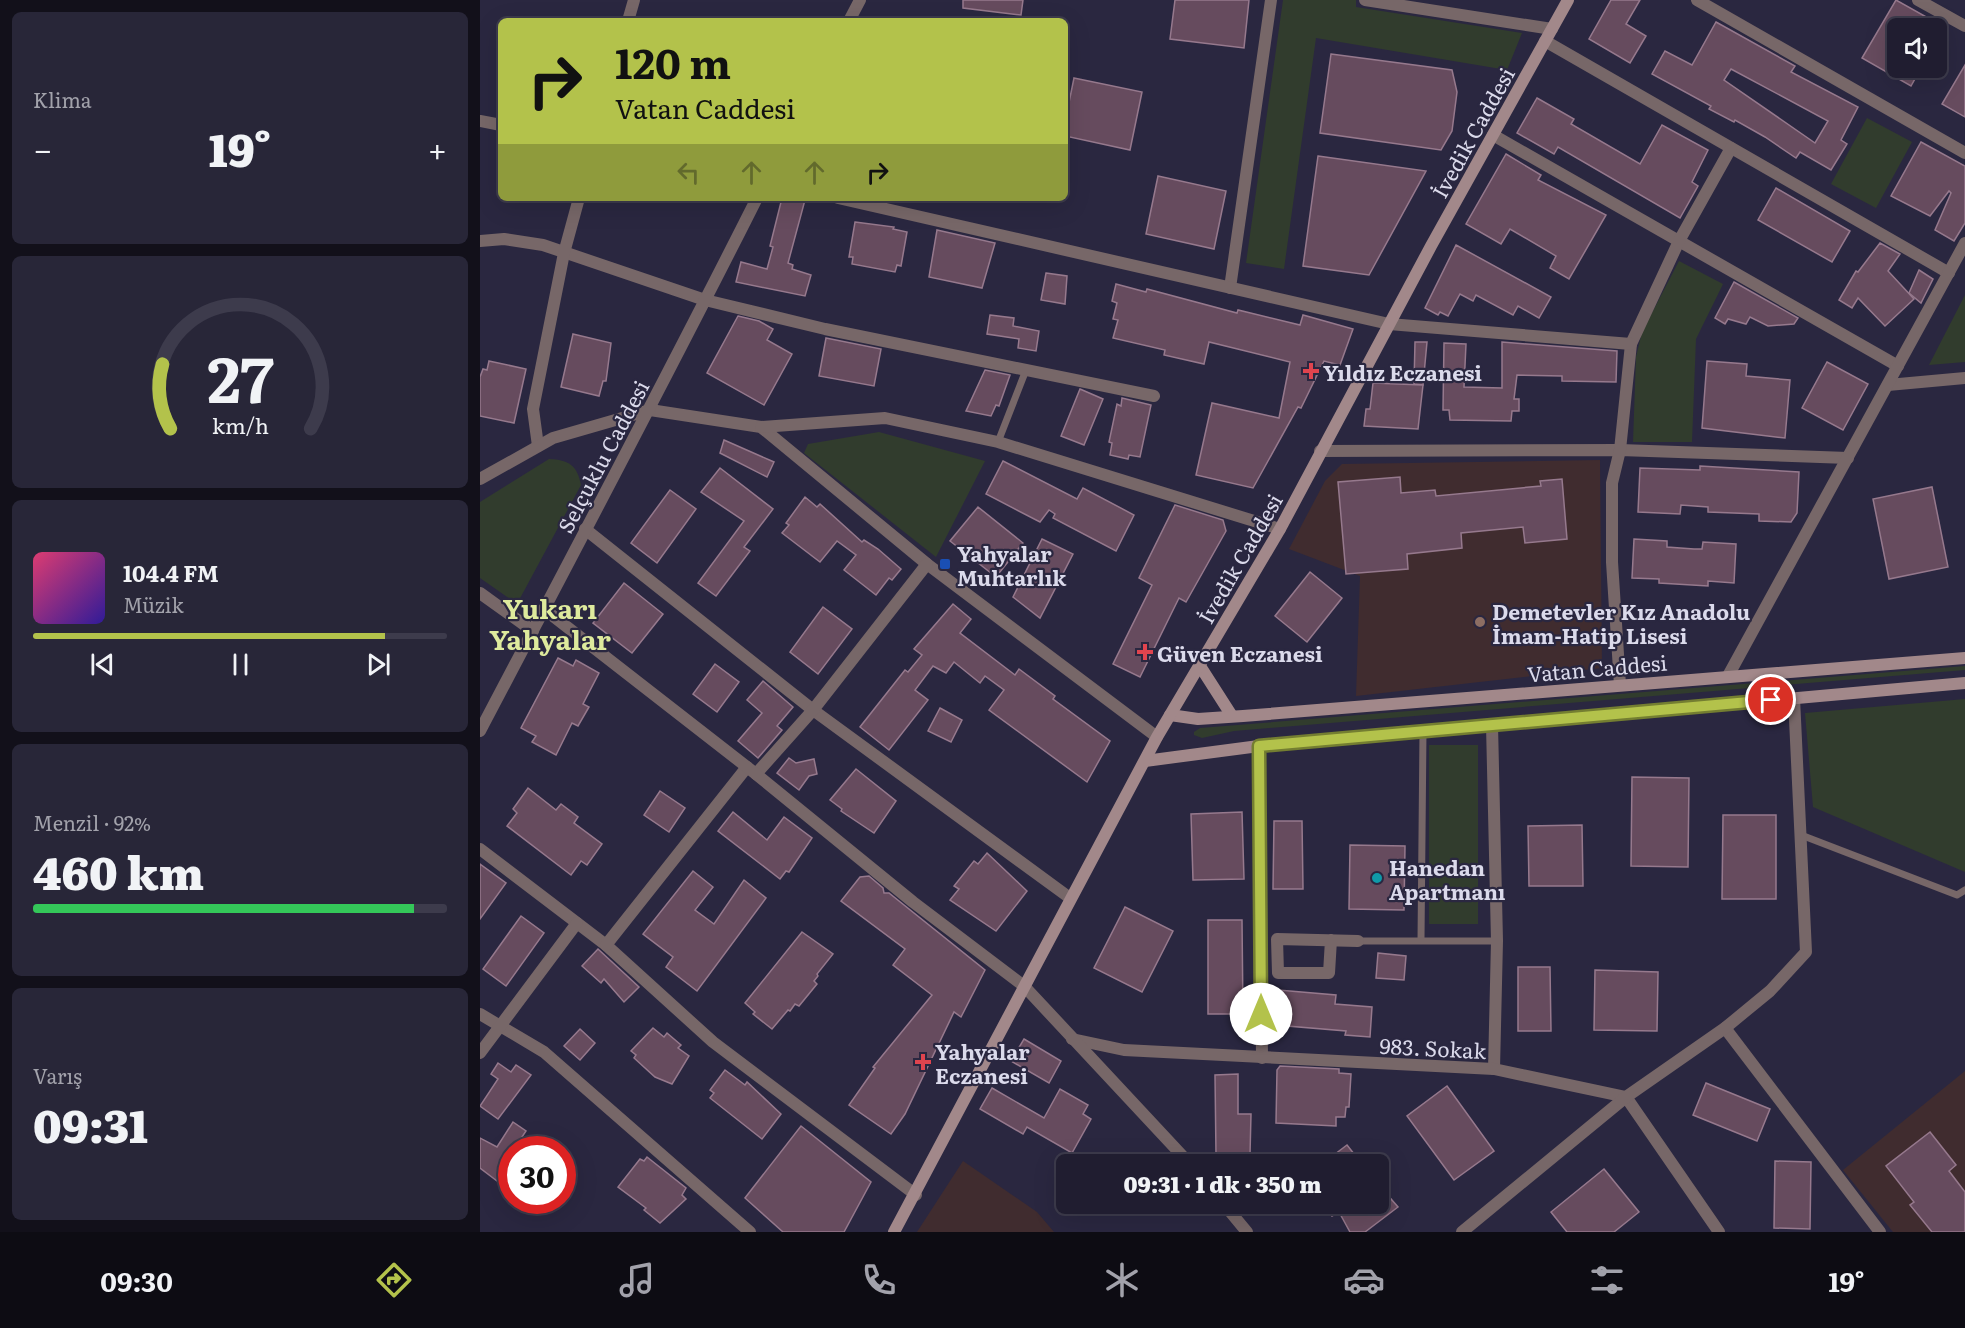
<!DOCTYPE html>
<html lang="tr">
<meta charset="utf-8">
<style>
:root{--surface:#201d30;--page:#282638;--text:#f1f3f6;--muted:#a2a2ab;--line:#3d3b4c;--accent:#b3c24b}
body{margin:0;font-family:Literata,serif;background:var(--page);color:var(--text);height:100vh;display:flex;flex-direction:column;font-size:22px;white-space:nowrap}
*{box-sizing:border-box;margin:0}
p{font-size:20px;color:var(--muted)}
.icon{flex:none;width:33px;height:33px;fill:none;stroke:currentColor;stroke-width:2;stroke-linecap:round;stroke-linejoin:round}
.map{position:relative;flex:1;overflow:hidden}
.drawer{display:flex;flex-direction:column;gap:12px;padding:12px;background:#12101a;width:480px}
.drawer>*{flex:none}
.guide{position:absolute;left:18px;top:18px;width:570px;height:183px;border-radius:9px;box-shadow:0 6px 24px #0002,0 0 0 2px var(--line);background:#b3c24b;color:#111;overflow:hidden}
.controls{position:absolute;left:1407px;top:18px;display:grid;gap:12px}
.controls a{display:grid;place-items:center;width:60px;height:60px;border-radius:9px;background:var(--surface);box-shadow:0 6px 24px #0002,0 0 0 2px var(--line);font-size:30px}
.speed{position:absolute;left:18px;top:1136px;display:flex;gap:12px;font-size:30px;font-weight:700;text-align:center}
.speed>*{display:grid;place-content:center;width:78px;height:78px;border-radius:50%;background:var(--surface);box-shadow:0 6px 24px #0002,0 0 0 2px var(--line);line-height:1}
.speed .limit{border:9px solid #d22;background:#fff;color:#111}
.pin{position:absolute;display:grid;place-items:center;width:51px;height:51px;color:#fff;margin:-26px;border:3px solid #fff;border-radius:50%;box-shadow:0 2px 6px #0007}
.me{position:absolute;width:66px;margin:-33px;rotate:0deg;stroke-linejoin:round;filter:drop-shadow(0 0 4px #0008)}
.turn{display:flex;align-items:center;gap:21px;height:126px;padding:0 18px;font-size:27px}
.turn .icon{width:78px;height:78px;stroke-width:2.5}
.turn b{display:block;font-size:42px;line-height:51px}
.lanes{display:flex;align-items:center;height:57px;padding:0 18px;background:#0003;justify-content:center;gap:30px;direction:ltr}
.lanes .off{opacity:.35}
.big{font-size:45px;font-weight:800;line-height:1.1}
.drawer .card{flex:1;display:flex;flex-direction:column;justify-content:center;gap:9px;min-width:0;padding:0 21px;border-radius:9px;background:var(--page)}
.drawer .dial{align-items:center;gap:0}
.dial svg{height:156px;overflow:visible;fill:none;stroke:var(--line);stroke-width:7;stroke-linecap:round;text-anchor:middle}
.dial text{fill:var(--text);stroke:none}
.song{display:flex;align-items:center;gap:18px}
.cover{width:72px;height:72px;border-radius:9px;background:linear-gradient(135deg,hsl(340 70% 55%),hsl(250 70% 35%))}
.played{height:6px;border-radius:3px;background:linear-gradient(90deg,var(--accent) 85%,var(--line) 85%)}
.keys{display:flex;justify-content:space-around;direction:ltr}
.heat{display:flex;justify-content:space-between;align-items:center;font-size:33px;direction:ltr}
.charge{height:9px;border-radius:4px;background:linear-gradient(90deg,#34c759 92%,var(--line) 0)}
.trip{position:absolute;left:576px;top:1154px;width:333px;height:60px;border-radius:9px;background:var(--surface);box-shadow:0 6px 24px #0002,0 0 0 2px var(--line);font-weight:800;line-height:60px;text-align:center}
.dock{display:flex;height:96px;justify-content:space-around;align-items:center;background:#0d0c13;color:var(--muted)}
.dock .icon{width:42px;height:42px}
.dock .on{color:var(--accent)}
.dock b{font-size:27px;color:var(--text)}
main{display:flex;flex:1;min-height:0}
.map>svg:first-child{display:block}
.industrial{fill:#402c2f}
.green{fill:#313c2d}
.building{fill:#664b5e;stroke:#96798d;stroke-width:1.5;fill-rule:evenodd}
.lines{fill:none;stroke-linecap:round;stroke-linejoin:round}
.service{stroke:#776768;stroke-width:7}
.minor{stroke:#776768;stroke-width:12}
.tertiary{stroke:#776768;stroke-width:12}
.secondary{stroke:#a2888a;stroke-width:12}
.route-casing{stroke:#747e31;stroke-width:15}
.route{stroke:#b3c24b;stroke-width:10}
.health-dot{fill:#e0444e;stroke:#2a2740;stroke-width:2}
.transit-dot{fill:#1a4fb4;stroke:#2a2740;stroke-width:2}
.education-dot{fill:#8d6e63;stroke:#2a2740;stroke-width:2}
.culture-dot{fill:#0f9aa8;stroke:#2a2740;stroke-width:2}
.labels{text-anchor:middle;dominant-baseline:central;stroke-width:4.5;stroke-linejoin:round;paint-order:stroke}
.street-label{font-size:21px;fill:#dbdaeb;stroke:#2a2740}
.poi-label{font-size:21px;font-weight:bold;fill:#dbdaeb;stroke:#2a2740;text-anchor:start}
.district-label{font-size:27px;font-weight:bold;fill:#deea9d;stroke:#2a2740}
</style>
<main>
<section class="drawer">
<div class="card"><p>Klima</p>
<div class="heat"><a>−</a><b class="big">19°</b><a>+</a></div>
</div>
<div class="card dial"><svg viewBox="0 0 100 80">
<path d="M14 69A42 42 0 1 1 86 69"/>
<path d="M14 69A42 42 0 0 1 10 36" stroke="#b3c24b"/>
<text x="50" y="56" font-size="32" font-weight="700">27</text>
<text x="50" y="72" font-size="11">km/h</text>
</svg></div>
<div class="card">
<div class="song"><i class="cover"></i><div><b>104.4 FM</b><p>Müzik</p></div></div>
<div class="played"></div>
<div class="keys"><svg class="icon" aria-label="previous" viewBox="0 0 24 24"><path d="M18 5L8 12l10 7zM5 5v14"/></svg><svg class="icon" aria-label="pause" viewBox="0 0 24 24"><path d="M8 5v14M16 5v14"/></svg><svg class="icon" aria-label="next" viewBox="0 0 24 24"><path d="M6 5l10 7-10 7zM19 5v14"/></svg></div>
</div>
<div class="card"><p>Menzil · 92%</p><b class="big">460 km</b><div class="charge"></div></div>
<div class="card"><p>Varış</p><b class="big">09:31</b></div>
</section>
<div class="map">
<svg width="1485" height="1232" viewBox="0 0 1485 1232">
<rect width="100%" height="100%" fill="#2a2740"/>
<g class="industrial">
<polygon points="1120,460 1122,668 876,696 880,576 809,549 845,481 862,464"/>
<polygon points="1485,1071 1485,1232 1413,1232 1363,1170"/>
<polygon points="483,1161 557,1212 574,1232 437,1232"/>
</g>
<g class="green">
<polygon points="803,0 876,0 876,7 1042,33 1027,70 836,38 804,269 766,263"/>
<polygon points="1387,118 1432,142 1396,208 1351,184"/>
<polygon points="1199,261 1243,284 1216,339 1212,442 1153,442 1156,357 1162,332"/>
<polygon points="1485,295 1485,362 1449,365"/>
<polygon points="399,432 505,461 456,557 324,453 328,444"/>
<path d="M69,459C89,460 97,465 101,485L37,604L0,578V502Z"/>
<polygon points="1485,666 1485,670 754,731 722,738 714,735 714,732 720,728"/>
<polygon points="1485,699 1485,872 1333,807 1325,713"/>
<rect x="949" y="745" width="49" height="179"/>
</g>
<g class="building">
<polygon points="483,0 543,0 541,15 483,8"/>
<polygon points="695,0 769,0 764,48 690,39"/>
<polygon points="1131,0 1160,0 1146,24 1166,36 1150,63 1109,39"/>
<polygon points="1416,0 1466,28 1418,28 1418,68 1441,68 1431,86 1382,58"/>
<path d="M1236,22L1315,66L1311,72L1378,107L1361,140L1367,144L1351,170L1320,152L1316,158L1285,137L1255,120L1254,122L1229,109L1231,106L1172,74L1185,51L1212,65ZM1251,69L1348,121L1335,143L1244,80Z"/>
<polygon points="851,54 972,70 977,92 972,131 961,150 840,133"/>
<polygon points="1485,65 1485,117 1462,104"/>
<polygon points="594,78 662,92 650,150 585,136 585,122"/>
<polygon points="1057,98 1094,119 1091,124 1160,164 1182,125 1228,150 1212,182 1218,186 1200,218 1078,147 1074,154 1037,133"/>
<polygon points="1441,142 1485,166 1485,223 1474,241 1455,230 1471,193 1469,191 1450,216 1411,196"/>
<polygon points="1026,154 1061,175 1058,180 1126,215 1089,279 1070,268 1076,256 1030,229 1021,244 986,224"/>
<polygon points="838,156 946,171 889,275 823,266"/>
<polygon points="678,176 746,191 734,249 666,234"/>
<polygon points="1296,188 1370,231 1352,262 1278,220"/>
<polygon points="302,198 325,200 308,263 313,265 312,269 331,275 325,296 256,282 261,262 287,269 293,247 290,246"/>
<polygon points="375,222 414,227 413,229 427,232 421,266 417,265 415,272 372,264 373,257 369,257"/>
<polygon points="457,230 515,243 502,288 449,277"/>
<polygon points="1400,243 1420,254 1408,271 1434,299 1405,326 1378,298 1372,308 1359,300 1376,271 1378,272"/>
<polygon points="976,245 1071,297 1059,318 1038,306 1033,315 996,295 993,301 980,294 968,316 960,312 958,315 945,308"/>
<polygon points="1439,270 1453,279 1441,303 1429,293"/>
<polygon points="566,273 587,276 585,304 561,300"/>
<polygon points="1254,282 1318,318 1314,324 1288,326 1270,317 1266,324 1248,319 1245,324 1235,318"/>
<polygon points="636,284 666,292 667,289 757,313 758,310 820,325 823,315 873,329 860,365 844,361 821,408 818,407 773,488 716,475 732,403 799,418 810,362 729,342 724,364 684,355 685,350 633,338 638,320 633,319 637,303 632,301"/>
<polygon points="510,315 534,318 533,326 559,331 556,351 538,348 539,339 507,334"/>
<polygon points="258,316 279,321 293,329 287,340 312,354 284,405 227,373"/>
<polygon points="93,334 131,343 126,381 123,381 119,396 81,387"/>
<polygon points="346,338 401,349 394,386 339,376"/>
<polygon points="935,342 947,342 943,385 934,384"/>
<polygon points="1022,342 1137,351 1136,382 1082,381 1082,376 1037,375 1034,399 1039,399 1039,411 1032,411 1031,421 970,420 969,410 963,410 964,343 986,344 984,387 1022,388"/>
<polygon points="9,361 46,369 34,423 0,416 0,377 3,369 7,370"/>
<polygon points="1227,361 1267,364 1266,376 1310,380 1305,438 1222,428"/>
<polygon points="1347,362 1388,384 1363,430 1322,408"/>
<polygon points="505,370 530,375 519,406 516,405 511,416 486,411"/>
<polygon points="893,383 943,385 938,429 884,426 886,409 890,409"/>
<polygon points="600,389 623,399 604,445 581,436"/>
<polygon points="642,398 671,405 660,457 649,455 648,459 630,455 632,443 629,442 637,404 641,406"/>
<polygon points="244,440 294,462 287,477 240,453"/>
<polygon points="523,461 597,499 603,488 654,515 636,551 573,518 575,514 569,510 560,522 506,494"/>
<polygon points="1220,466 1319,472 1317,513 1311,522 1279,521 1279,514 1228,512 1228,507 1201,505 1200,514 1158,512 1160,468 1220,470"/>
<polygon points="240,468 293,509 264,547 270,551 236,596 218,583 264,521 221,492"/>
<polygon points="920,477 921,493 955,490 956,496 1061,486 1060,481 1082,479 1087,539 1045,543 1043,527 981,533 982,548 927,554 928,569 866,574 858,482"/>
<polygon points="1452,487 1468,567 1409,579 1393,499"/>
<polygon points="190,490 216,509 177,563 151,543"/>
<polygon points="325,497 337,507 340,504 382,542 384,540 398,549 421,569 412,580 409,578 396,595 364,570 376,555 357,541 340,562 302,533 309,525 306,523"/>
<polygon points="695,505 743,520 746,531 706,602 699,598 660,677 633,664 672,585 659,578"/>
<polygon points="498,507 543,543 516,577 470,541"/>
<polygon points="562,539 593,554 560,618 533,597"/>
<polygon points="1154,539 1187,541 1187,547 1214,549 1222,549 1223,542 1256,544 1254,583 1228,581 1228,586 1179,583 1179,579 1152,578"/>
<polygon points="830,572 862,598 827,642 795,616"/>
<polygon points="144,583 183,614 152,653 113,623"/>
<polygon points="473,604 491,619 480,633 535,675 539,669 575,696 573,699 630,741 607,782 509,710 524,690 505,676 500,683 474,662 466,673 453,666 435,690 448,700 409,750 380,727 425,670 428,672 442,655 434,649"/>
<polygon points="343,607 372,629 338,674 310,652"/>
<polygon points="78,658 93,666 96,660 119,673 103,704 109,707 98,726 92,723 76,755 52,742 56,736 41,728"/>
<polygon points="235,664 259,682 237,712 213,694"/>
<polygon points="283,681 313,707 297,726 302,730 278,758 258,741 282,713 267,700"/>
<polygon points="460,708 482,720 471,742 448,731"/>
<polygon points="309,758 316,763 334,759 337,774 329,776 319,790 297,773"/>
<polygon points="376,769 416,801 394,833 361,811 362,809 350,800"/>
<polygon points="1152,777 1209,778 1208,867 1151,866"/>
<polygon points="48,788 76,810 81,804 98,817 94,823 122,844 107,865 101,861 91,875 27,826 37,813 33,809"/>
<polygon points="180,791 205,808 189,832 164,815"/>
<polygon points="253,812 287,840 304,817 332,838 309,872 306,871 300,879 238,831"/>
<polygon points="762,812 764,879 713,880 711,814"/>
<polygon points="1243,815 1296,815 1296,899 1242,899"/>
<polygon points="794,821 822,821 823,889 793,889"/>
<polygon points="1102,825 1103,886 1049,886 1048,826"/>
<polygon points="870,845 925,846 924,910 869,909"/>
<polygon points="507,853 547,891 516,931 470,900 479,889 474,886 494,861 498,864"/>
<polygon points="0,864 26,883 0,919"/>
<polygon points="213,871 233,887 215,910 234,924 264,880 286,898 217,991 186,967 193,957 163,934"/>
<polygon points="389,876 403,888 404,893 409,893 505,970 481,1017 474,1012 425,1114 411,1134 369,1105 395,1068 393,1067 452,995 413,965 425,949 361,901 380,877"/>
<polygon points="645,907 693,931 662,992 614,968"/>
<polygon points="41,916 64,933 26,986 3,969"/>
<polygon points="728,920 762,920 763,1014 728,1014"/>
<polygon points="322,932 353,954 337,974 338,976 334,981 337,984 319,1006 315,1004 310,1011 308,1010 292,1029 273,1014 275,1012 265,1003"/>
<polygon points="118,949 159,987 144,1002 124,979 121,983 102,966"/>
<polygon points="898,953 926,956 924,980 896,978"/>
<polygon points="1038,967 1070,967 1071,1031 1038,1031"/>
<polygon points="1115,970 1178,972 1177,1031 1114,1030"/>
<polygon points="798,990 856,995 855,1004 892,1007 890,1037 865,1035 866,1031 795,1025"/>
<polygon points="173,1028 184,1037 187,1033 201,1045 198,1048 209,1056 192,1084 175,1077 154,1058 156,1055 151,1051"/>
<polygon points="100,1029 115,1043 100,1060 84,1046"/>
<polygon points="544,1039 581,1061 569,1083 531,1061"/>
<polygon points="18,1063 31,1072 36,1065 51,1075 18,1119 0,1106 18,1079 11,1074"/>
<polygon points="800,1066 859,1069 859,1073 871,1074 869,1107 866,1107 865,1117 856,1117 856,1126 796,1123 797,1070"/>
<polygon points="245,1070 265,1085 267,1082 301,1114 282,1139 230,1098 234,1093 230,1090"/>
<polygon points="758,1074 758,1114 771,1114 770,1155 736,1155 735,1075"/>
<polygon points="1226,1083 1290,1109 1277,1141 1213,1115"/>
<polygon points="967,1086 1014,1151 974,1180 927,1116"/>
<polygon points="512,1088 564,1118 580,1089 608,1105 603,1114 611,1119 592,1153 547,1127 543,1134 500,1109"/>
<polygon points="33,1122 46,1131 34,1149 32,1149 32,1169 21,1184 0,1168 0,1138 17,1147"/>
<polygon points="321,1126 391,1182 364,1232 303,1232 265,1198"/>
<polygon points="1450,1132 1476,1165 1469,1171 1485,1192 1485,1232 1452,1232 1430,1205 1434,1202 1406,1166"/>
<polygon points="867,1145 882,1164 842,1164"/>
<polygon points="167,1157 206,1188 202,1195 206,1199 180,1223 164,1210 166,1208 138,1187 160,1159 164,1161"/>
<polygon points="1295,1161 1331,1162 1330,1229 1294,1228"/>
<polygon points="1124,1169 1159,1212 1134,1232 1087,1232 1071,1212"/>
<polygon points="898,1184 918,1207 885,1232 870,1232 859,1212 852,1216 838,1203 898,1203"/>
</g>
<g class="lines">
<g class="service">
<polyline points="518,442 546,370"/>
<polyline points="1321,835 1477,895 1485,890"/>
<polyline points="941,940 943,731"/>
<polyline points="878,941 1017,941"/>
</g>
<g class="minor">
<polyline points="885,0 1072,29"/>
<polyline points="1438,0 1485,26"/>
<polyline points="1065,41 1469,273"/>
<polyline points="1013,135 1418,366"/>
<polyline points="750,288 791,0"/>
<polyline points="225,300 345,329 674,396"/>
<polyline points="1408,385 1485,378"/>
<polyline points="170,410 281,427 447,564 677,737"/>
<polyline points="281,427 405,418 518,442 800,529"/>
<polyline points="840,451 1140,450 1368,458"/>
<polyline points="105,529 333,710 590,898"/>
<polyline points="0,593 53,631"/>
<polyline points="1140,685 1132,562 1132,483 1140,450 1151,344 1199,241 1251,148"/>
<polyline points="1012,725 1017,941 1014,1069"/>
<polyline points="779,746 782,1058"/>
<polyline points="276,774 333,710 447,564"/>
<polyline points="0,849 126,945 233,1042 436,1195"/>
<polyline points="851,940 849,973 798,973 797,939 878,941"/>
<polyline points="126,945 267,767"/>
<polyline points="0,1014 64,1052 270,1232"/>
<polyline points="1245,1028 1400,1232"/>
<polyline points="592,1039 644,1050 1014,1069 1146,1097 1239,1232"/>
<polyline points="0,1053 97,923"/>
</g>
<g class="tertiary">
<polyline points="1217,0 1485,153"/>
<polyline points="148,21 154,0"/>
<polyline points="369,21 380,0"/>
<polyline points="0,121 21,125"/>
<polyline points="358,198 909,324 1151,344"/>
<polyline points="0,241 24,239 63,245 225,300"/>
<polyline points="58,446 53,409 84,253 99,198"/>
<polyline points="0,479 73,438 170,410"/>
<polyline points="64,609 276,774 433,902 544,986 710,1164"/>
<polyline points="1248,676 1485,243"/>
<path d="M0,731C93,554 187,377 277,198"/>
<polyline points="743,1203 767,1232"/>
<polyline points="982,1232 1146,1097 1245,1028 1290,991 1326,952 1314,698"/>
</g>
<g class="secondary">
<polyline points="720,666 752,716"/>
<polyline points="690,715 718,719 763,716 1485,658"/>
<polyline points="665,761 779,746 1485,683"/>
<polyline points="414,1232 677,737 800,529 951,246 1088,0"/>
</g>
</g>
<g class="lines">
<defs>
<polyline id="route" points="781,1014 779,746 1291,700"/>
</defs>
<use href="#route" class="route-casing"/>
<use href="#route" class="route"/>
</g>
<g class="health-dot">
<path d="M828 362h6v6h6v6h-6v6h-6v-6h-6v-6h6z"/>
<path d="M662 643h6v6h6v6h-6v6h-6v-6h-6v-6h6z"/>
<path d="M440 1053h6v6h6v6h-6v6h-6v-6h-6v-6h6z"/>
</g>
<rect class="transit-dot" x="459" y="558" width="12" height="12" rx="3"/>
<circle class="education-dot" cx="1000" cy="622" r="6"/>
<circle class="culture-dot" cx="897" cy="878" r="6"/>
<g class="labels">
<g class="street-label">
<text transform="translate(992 132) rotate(-61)">İvedik Caddesi</text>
<text transform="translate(122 456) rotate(-62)">Selçuklu Caddesi</text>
<text transform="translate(759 558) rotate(-60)">İvedik Caddesi</text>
<text transform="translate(1117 667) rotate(-5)">Vatan Caddesi</text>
<text transform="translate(953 1047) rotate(3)">983. Sokak</text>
</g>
<g class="poi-label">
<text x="843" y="371">Yıldız Eczanesi</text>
<text x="477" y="552">Yahyalar<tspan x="477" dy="24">Muhtarlık</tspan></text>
<text x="1012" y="610">Demetevler Kız Anadolu<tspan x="1012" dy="24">İmam-Hatip Lisesi</tspan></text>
<text x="677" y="652">Güven Eczanesi</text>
<text x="909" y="866">Hanedan<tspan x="909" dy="24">Apartmanı</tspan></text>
<text x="455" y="1050">Yahyalar<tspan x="455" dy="24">Eczanesi</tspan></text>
</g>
<g class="district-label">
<text x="70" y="607">Yukarı<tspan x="70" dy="31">Yahyalar</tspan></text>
</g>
</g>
</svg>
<div class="controls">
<a><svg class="icon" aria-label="sound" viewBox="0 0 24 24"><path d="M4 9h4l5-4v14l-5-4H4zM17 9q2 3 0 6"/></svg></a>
</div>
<div class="speed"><div class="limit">30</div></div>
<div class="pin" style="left:1291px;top:700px;background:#d93025"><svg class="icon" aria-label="arrive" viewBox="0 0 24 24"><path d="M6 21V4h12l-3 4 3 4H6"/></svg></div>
<svg class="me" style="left:781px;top:1014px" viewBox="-20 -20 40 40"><circle r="19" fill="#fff"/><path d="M0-13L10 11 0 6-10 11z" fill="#b3c24b"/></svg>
<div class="trip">09:31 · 1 dk · 350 m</div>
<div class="guide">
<div class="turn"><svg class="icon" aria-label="right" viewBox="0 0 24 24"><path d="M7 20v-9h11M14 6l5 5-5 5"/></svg><div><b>120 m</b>Vatan Caddesi</div></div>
<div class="lanes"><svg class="icon off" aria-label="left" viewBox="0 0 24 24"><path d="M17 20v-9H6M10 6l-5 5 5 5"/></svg><svg class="icon off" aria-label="ahead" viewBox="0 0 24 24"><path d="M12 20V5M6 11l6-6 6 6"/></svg><svg class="icon off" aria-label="ahead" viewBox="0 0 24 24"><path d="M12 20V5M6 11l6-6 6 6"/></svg><svg class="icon" aria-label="right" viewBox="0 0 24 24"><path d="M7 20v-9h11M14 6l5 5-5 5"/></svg></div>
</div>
</div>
</main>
<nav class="dock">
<b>09:30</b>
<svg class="icon on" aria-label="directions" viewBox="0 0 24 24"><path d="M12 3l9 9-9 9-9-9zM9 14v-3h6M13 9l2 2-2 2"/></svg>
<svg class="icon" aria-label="music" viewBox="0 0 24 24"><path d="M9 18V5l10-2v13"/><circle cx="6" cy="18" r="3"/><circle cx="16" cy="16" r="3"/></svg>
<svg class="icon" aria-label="phone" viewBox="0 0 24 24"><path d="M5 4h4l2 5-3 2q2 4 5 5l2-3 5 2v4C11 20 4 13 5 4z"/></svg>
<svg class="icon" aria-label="climate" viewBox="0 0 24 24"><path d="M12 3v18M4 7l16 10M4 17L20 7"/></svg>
<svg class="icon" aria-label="car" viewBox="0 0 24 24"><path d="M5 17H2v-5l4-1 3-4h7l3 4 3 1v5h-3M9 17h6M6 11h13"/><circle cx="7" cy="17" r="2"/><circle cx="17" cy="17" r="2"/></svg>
<svg class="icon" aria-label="filters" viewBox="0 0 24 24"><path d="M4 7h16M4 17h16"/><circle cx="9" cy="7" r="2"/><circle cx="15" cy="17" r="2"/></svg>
<b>19°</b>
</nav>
